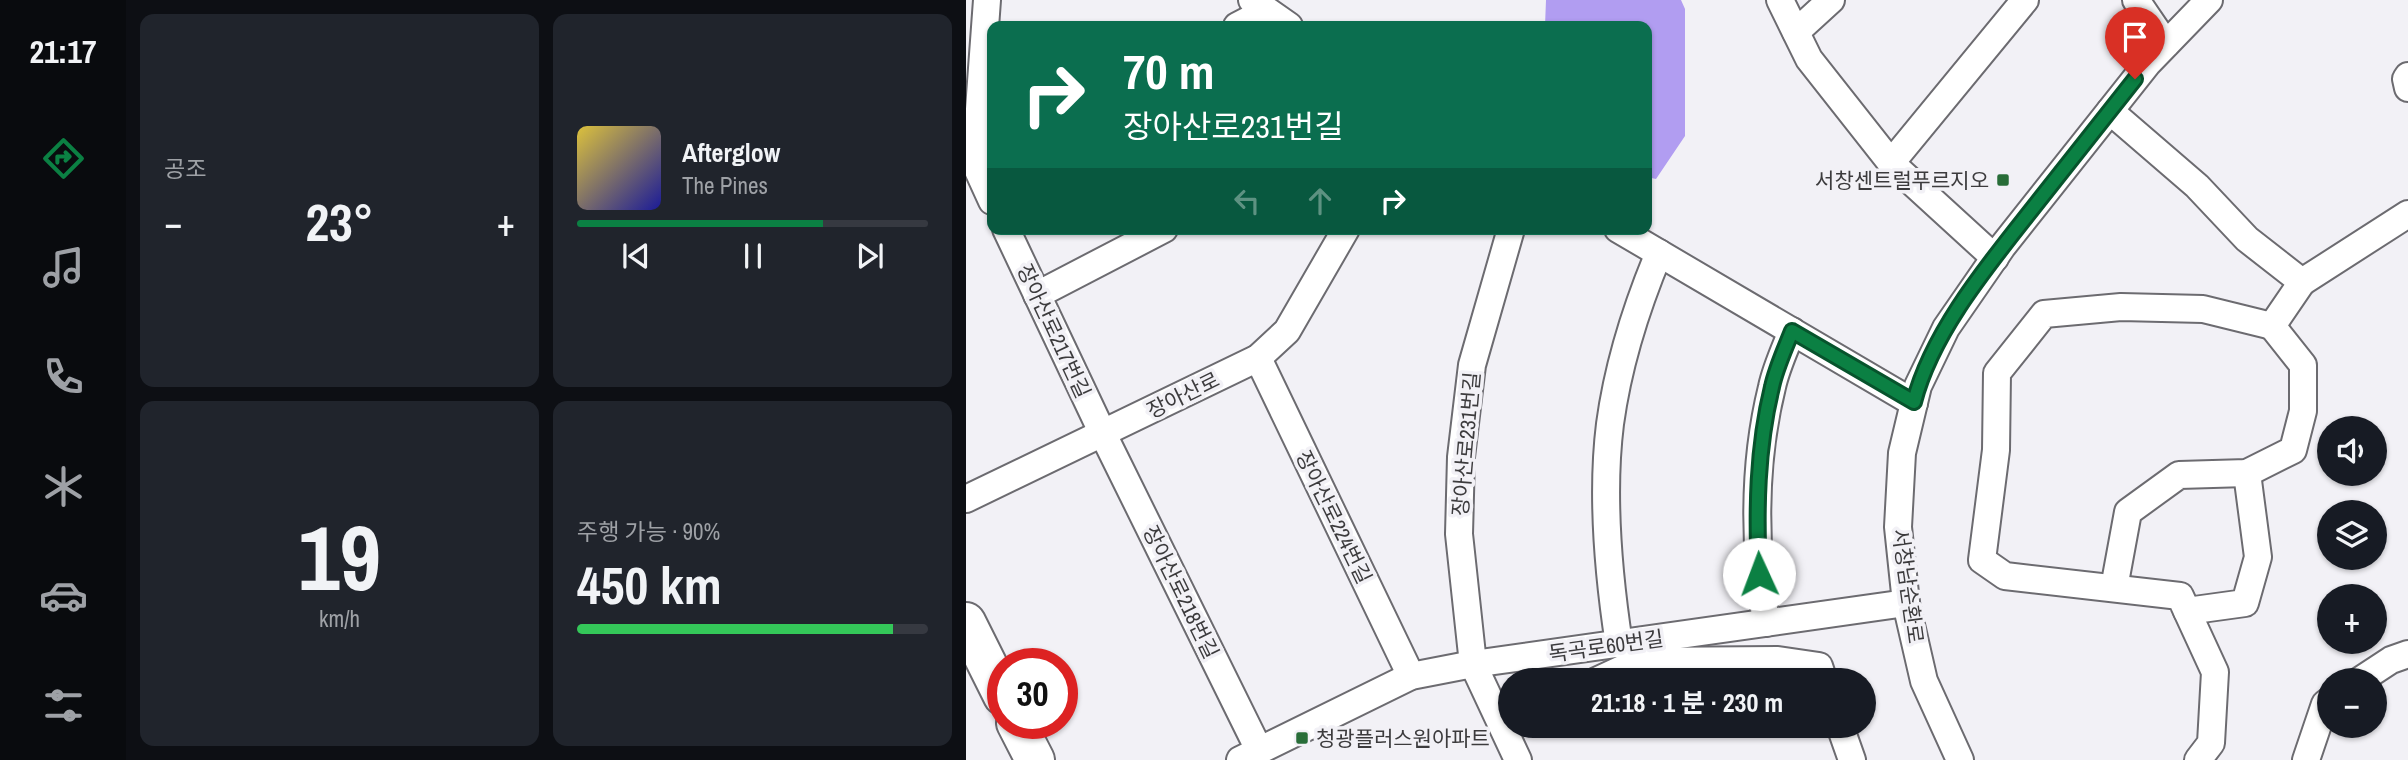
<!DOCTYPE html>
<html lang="ko">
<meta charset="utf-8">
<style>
:root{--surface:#171b24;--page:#20242c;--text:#f1f3f6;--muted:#9ea1a6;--line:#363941;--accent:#0b8043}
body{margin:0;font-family:"Archivo Narrow","Noto Sans KR",sans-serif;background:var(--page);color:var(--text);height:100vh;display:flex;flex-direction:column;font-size:26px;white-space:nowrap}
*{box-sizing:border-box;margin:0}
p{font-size:23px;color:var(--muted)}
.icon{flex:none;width:38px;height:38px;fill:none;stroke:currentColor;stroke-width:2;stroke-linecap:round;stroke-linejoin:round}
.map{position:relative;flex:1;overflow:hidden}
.side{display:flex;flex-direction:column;gap:14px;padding:14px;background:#0d0f14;width:840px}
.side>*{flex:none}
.hud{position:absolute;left:21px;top:21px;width:665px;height:214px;border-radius:14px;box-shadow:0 2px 5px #0004;background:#0b6e4f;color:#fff;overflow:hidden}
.controls{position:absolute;left:1351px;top:416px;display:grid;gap:14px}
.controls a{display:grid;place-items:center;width:70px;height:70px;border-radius:50%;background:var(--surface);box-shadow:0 2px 5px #0004;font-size:35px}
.speed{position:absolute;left:21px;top:648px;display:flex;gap:14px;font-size:35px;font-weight:700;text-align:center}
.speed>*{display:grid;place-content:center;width:91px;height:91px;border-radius:50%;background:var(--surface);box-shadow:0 2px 5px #0004;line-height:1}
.speed .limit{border:10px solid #d22;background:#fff;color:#111}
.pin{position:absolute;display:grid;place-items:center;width:60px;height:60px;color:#fff;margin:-72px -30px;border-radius:50% 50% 50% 0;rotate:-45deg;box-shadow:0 0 7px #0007}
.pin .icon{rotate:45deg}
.me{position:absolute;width:77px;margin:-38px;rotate:358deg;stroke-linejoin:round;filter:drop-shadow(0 0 5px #0008)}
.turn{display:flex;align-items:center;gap:24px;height:147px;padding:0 21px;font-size:32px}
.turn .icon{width:91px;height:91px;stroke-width:2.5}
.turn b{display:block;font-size:49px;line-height:60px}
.lanes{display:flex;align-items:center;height:66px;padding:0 21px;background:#0003;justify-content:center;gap:35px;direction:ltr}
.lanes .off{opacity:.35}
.big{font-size:52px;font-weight:700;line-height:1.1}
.side .tile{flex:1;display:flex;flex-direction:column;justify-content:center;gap:10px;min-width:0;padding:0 24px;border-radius:14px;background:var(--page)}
.side .dial{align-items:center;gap:0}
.dial b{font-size:91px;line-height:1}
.song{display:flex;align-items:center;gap:21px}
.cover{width:84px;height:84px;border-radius:10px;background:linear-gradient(135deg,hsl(50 70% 55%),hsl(240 70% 35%))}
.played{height:7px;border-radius:4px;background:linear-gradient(90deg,var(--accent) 70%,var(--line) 70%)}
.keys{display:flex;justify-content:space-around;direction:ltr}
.heat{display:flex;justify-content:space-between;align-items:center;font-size:38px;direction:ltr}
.charge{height:10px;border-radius:5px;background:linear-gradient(90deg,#34c759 90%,var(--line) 0)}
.side .tiles{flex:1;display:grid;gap:14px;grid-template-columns:repeat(2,1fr)}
.trip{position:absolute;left:532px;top:668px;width:378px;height:70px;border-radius:35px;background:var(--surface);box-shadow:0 2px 5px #0004;font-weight:700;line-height:70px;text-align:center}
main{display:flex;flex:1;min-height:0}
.dock{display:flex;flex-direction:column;width:126px;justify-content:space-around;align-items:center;background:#090b0e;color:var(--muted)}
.dock .icon{width:49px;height:49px}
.dock .on{color:var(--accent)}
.dock b{font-size:32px;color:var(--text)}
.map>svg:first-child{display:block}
.forest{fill:#b19df1}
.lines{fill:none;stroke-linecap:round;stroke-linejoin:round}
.minor-casing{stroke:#6c6b70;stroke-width:30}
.highway-casing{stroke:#6c6b70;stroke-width:42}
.minor{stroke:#fff;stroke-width:26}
.highway{stroke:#fff;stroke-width:38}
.route-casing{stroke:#07532c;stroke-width:18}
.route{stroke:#0b8043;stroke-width:12}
.poi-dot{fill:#286d38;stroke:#f2f1f6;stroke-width:2.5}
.labels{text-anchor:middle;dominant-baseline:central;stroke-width:7;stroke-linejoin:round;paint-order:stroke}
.poi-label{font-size:21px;fill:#3c3b3d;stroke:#f2f1f6;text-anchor:end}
.street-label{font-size:21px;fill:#3c3b3d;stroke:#f2f1f6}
</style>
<main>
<nav class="dock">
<b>21:17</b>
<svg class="icon on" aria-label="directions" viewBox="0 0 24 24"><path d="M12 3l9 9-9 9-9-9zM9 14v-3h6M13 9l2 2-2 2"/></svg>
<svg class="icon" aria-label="music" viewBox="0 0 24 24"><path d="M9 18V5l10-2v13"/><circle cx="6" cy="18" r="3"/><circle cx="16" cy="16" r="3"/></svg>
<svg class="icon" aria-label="phone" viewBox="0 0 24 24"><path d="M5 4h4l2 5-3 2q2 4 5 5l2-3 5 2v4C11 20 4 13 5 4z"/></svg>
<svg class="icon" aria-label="climate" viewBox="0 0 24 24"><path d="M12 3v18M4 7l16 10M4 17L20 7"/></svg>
<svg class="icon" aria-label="car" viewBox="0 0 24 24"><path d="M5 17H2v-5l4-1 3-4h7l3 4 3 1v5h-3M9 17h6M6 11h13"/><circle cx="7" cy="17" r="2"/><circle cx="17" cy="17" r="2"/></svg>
<svg class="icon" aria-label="filters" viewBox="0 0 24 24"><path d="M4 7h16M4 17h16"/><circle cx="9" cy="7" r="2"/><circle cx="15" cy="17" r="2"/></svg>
</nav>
<section class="side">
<div class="tiles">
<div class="tile"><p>공조</p>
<div class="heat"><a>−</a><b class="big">23°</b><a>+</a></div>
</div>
<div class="tile">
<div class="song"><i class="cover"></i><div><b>Afterglow</b><p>The Pines</p></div></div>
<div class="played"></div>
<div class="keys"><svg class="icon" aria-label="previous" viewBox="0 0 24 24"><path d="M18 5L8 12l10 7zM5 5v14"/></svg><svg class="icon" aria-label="pause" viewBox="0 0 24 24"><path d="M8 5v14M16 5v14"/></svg><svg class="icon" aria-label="next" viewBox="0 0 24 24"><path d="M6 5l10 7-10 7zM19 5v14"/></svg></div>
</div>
<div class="tile dial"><b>19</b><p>km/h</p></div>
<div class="tile"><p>주행 가능 · 90%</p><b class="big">450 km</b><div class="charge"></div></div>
</div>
</section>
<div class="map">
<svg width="1442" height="760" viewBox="0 0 1442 760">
<rect width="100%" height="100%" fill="#f2f1f6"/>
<polygon class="forest" points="580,0 715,0 719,9 719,136 690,179 681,177 681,26 579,26"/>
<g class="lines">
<defs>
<g id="minor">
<polyline points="21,0 9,164 26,201"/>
<polyline points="286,0 323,26"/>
<polyline points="814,0 843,59 925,163 1029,258"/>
<polyline points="1170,0 1200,44"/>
<polyline points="271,26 300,11"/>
<polyline points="830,32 865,0"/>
<polyline points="1442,76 1440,79 1442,88"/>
<polyline points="1144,111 1231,186 1281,239 1336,282 1306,326 1237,309 1155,307 1078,314 1031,373 1030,450 1016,560 1039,576 1214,596 1249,672 1245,743 1232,760"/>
<polyline points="925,163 1059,0"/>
<polyline points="40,229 137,434 293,750"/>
<polyline points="545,229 506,365 495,457 493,534 507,664 552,760"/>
<polyline points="652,229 948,403"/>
<polyline points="1336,282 1442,214"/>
<polyline points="71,295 198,229"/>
<polyline points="292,358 445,676"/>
<polyline points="0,499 292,358 321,331 380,229"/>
<polyline points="1148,588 1162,512 1213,475 1281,473 1327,450 1337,411 1337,365 1306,326"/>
<polyline points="1221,611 1279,603 1292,557 1281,473"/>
<path d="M800,623C788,545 787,464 806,387C810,368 819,349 826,331"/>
<path d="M653,644C642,572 635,496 644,424C652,365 670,308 693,253"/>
<polyline points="630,681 673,661 812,660 853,666 858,681"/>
<polyline points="1393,681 1425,660 1442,654"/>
<polyline points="874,726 886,760"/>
<polyline points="274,760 445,676 507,664 940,603"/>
<polyline points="994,760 958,681 940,603 932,527 936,453 952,386 980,328 1036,247 1182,63 1243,0"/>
<polyline points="1340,760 1359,704 1363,701"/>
</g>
<g id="highway">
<polyline points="0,622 37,696"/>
<polyline points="50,723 69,760"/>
</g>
</defs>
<use href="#minor" class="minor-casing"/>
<use href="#highway" class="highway-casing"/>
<use href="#minor" class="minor"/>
<use href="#highway" class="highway"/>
</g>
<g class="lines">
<defs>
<path id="route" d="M793,574C790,511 791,448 806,387C810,368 819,349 826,331L948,402C966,332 1022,265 1067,208C1101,165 1135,122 1169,79"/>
</defs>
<use href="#route" class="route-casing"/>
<use href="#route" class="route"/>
</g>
<g class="poi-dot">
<rect x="1030" y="173" width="14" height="14" rx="3.5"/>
<rect x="329" y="731" width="14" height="14" rx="3.5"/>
</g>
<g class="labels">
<g class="poi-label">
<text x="1023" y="180">서창센트럴푸르지오</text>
<text x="350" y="738" text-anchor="start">청광플러스원아파트</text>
</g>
<g class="street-label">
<text transform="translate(88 331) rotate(65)">장아산로217번길</text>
<text transform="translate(217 395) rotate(-26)">장아산로</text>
<text transform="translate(500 444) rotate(-85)">장아산로231번길</text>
<text transform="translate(368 517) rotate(64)">장아산로224번길</text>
<text transform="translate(942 586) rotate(82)">서창남순환로</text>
<text transform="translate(215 592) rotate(64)">장아산로218번길</text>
<text transform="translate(640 646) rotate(-8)">독곡로60번길</text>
</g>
</g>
</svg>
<div class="controls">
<a><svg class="icon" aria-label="sound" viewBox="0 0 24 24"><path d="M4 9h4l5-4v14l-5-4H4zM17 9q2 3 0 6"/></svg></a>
<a><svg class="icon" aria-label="layers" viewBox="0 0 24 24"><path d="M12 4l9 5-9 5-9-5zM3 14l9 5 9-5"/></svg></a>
<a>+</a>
<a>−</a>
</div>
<div class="speed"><div class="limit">30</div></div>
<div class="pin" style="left:1169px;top:79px;background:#d93025"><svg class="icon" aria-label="arrive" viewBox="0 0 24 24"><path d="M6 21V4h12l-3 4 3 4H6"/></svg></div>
<svg class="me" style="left:793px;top:574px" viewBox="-20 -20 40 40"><circle r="19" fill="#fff"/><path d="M0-13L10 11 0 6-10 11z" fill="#0b8043"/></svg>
<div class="trip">21:18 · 1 분 · 230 m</div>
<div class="hud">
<div class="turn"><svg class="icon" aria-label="right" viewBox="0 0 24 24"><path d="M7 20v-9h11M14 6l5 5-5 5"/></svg><div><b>70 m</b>장아산로231번길</div></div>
<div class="lanes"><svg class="icon off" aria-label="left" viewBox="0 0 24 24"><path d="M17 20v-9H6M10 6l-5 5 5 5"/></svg><svg class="icon off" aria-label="ahead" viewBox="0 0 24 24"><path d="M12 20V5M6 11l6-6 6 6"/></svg><svg class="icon" aria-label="right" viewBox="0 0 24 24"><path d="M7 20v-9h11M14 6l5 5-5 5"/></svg></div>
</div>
</div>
</main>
